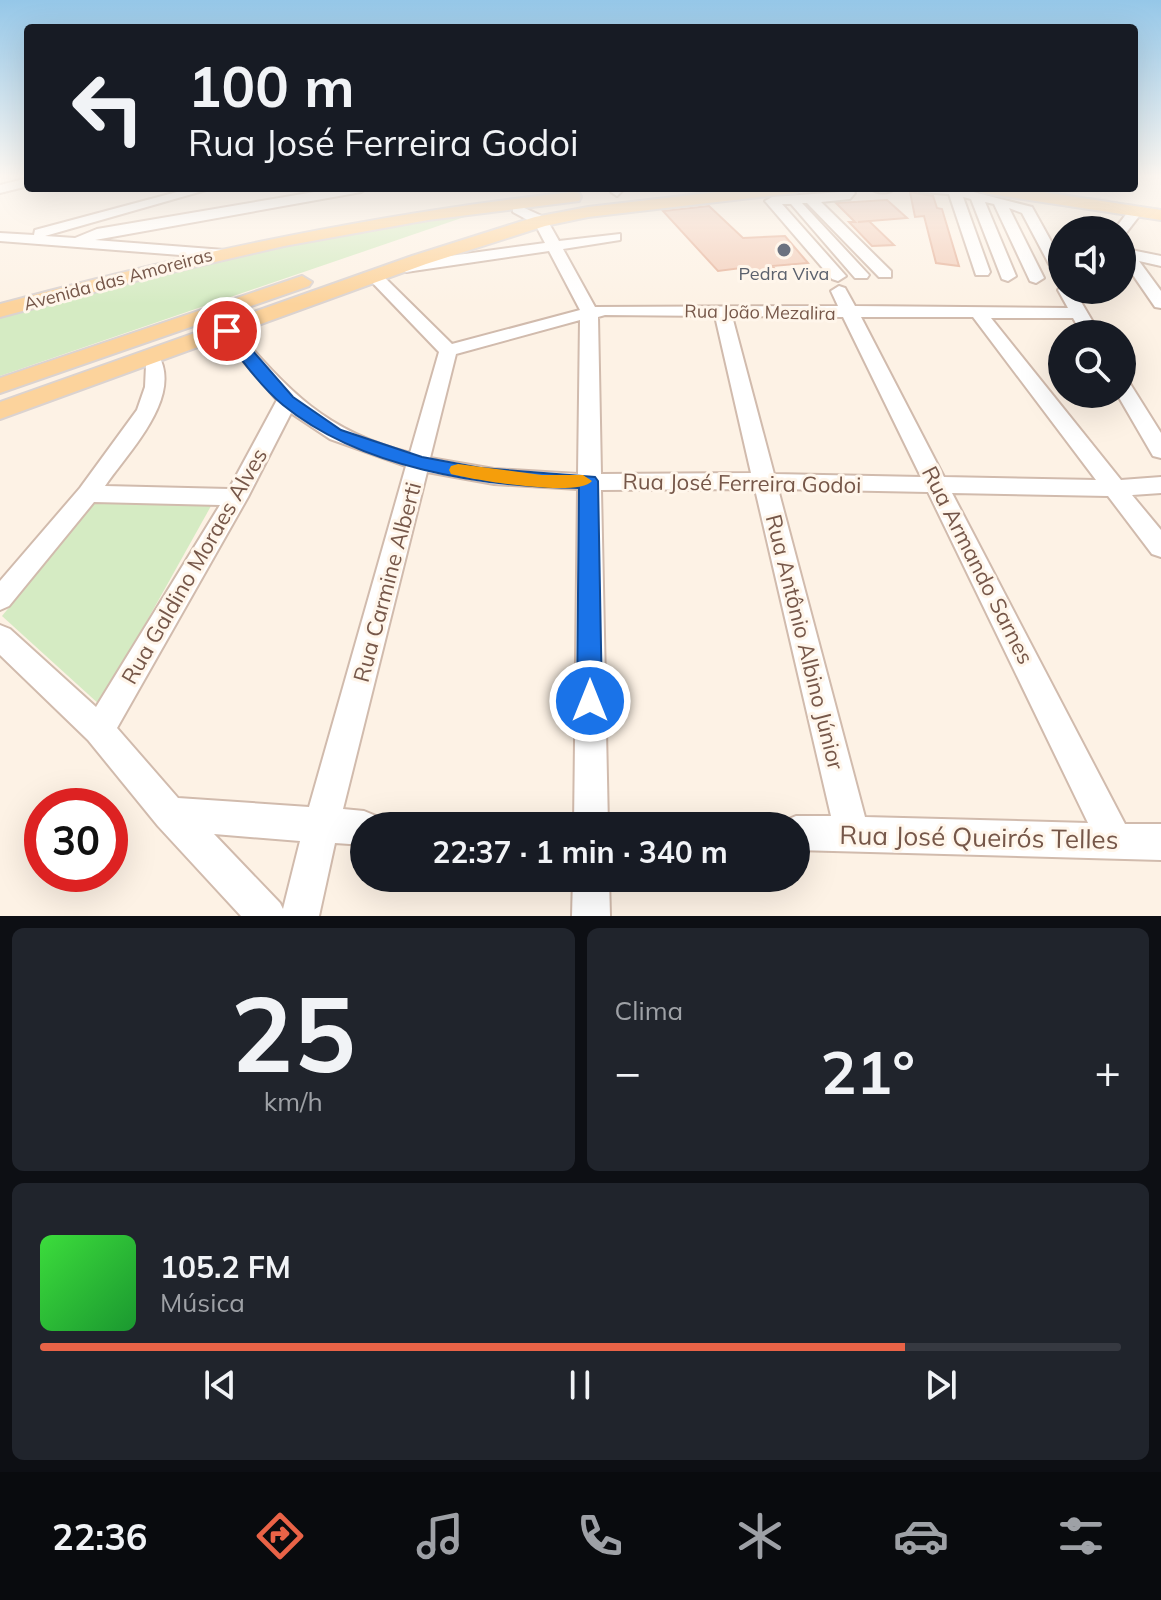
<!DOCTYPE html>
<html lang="pt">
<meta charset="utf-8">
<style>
:root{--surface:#171b24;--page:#20242c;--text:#f1f3f6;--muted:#9ea1a6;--line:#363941;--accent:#e96347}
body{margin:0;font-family:Mulish,sans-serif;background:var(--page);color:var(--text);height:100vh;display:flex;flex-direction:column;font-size:30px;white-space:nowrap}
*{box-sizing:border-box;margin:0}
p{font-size:26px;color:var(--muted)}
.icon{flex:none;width:44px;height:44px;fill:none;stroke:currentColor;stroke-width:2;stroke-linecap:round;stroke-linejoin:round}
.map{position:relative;height:916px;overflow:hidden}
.drawer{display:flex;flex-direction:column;gap:12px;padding:12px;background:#0d0f14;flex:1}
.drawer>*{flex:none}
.hud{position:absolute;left:24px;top:24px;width:1114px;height:168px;border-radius:8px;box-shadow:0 8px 32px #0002;background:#171b24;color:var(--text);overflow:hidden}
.buttons{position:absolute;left:1048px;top:216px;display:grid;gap:16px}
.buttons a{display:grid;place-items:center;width:88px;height:88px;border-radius:50%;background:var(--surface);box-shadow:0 8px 32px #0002;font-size:40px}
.speed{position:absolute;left:24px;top:788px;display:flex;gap:16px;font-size:40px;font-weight:700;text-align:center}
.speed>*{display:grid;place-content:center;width:104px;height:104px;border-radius:50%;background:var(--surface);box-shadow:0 8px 32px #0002;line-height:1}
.speed .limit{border:12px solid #d22;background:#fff;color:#111}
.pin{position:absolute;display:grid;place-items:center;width:68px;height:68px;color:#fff;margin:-34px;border:4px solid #fff;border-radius:50%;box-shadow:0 2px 8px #0007}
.me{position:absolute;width:88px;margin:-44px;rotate:0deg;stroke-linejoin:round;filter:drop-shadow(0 0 6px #0008)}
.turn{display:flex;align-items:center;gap:28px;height:168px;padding:0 32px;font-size:36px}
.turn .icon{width:104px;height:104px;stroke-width:2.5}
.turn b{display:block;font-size:56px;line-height:68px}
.big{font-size:60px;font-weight:700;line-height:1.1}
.drawer .widget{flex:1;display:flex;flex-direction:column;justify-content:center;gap:12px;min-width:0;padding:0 28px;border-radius:12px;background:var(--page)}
.drawer .dial{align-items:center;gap:0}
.dial b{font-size:104px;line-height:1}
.song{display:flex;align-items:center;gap:24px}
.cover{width:96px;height:96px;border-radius:12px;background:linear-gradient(135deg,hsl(120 70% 55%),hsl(130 70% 35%))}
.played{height:8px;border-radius:4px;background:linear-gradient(90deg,var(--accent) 80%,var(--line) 80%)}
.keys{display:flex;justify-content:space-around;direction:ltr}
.heat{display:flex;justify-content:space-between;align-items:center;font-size:44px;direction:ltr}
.drawer .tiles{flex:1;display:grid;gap:12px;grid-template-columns:1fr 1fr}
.widget:last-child{grid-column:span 2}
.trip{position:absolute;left:350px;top:812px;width:460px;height:80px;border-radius:40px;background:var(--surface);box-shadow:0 8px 32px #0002;font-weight:700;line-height:80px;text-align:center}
.tabs{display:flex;height:128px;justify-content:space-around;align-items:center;background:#090b0e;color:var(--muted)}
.tabs .icon{width:56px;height:56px}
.tabs .current{color:var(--accent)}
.tabs b{font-size:36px;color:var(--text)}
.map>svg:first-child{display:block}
.green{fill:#d5ebc3}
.building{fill:#f3cfbc;stroke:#e6b49c;stroke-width:2}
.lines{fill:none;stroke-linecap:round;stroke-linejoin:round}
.minor-casing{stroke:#d1bbad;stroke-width:4}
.major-casing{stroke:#dbd3d0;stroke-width:4}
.minor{fill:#fff;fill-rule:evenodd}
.major{fill:#fcd39c;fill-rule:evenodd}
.route{fill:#1a73e8;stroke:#114b97;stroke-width:2}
.slow{fill:#f59e0b}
.worship-dot{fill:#6b7280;stroke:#fff6eb;stroke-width:3}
.labels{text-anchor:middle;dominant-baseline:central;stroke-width:6;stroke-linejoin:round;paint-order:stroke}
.far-worship-label{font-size:18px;fill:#5b616d;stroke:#fff6eb}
.far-street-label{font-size:18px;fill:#765749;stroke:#fff6eb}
.street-label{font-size:22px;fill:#765749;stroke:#fff6eb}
.near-street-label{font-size:26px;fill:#765749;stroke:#fff6eb}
</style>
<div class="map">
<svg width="1161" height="916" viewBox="0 0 1161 916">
<rect width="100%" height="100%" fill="#fdf2e5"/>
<g class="green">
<polygon points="479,212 0,376 0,316 228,253"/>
<polygon points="95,503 211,506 100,705 2,616"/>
</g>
<g class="building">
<polygon points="910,192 933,196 937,208 942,209 959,266 936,263 924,216 915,217"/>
<polygon points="887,200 907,218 858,222 869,221 894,245 872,246 849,222 855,222 836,203"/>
<polygon points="709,206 743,238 785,236 808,263 772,266 775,269 746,273 741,268 718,271 663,211"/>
</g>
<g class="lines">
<defs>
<g id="minor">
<polygon points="28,178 28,186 0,193 0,185"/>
<polygon points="192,188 213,188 45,236 75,238 97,229 338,188 367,188 361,192 95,240 224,250 227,253 219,258 0,241 0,233 34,235 35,230"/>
<polygon points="613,188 625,188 617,196 611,192"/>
<polygon points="838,188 851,188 855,193 850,199 821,202 891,271 891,277 879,277 807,203 802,203 869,275 867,278 855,278 791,204 782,204 846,276 838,281 832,279 765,201 772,197 841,192"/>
<path d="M871,188H895C890,194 876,194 871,188Z"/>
<polygon points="915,188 958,188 1032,207 1062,261 1054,266 1049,264 1022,213 1009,208 1044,278 1036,283 1030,281 994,204 985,202 1016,276 1008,281 1002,279 971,199 963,197 990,272 988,275 976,275 949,194 921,192"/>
<path d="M518,205L546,218L559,241L620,234V240L563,249L595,307L838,306L831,291L839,286L845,288L855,306L1068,308L1058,290L1062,286V290H1074L1100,334H1082L1073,318H991L1121,480L1161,477V493L1132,495L1161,530V557L1152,554L1108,496L952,493L1125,824H1161V860L796,850V826H782L784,821L796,816H831L755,489L601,490L608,826H574L578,489L494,484L427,472L343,809L364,811L376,816L380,826H364V845L335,843L319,916H241L158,826L88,740L0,655V625L10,629L96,707L220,505L94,502L9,606L0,610V581L80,488L137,410L145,387L146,365L141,357L143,353H157C185,396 128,452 105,486L229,489L277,400L221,335L218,331L221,327H233C289,391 324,431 410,453L439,352L366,276L374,271L380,273L452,344L580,310L549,251L406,272L398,267L406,262L545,243L535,224L513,212V206ZM605,315L715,316L751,473L601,474L598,317ZM732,316L843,317L921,477L774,474ZM861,317H973L1096,480L944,477ZM580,320L578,474L494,469L430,458L456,354ZM291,413L330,439L406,466L309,807L178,798L117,728L248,497ZM778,489L928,492L1088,823L865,817ZM214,834L300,841L283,909L280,903Z"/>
<polygon points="1131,208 1143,211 1126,233 1114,230"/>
<polygon points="1122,244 1131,250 1161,256 1161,266 1139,261 1161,291 1161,308 1155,307 1122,259"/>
<polygon points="1122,380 1129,382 1161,433 1161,458 1153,456 1117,394 1122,394"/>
<polygon points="573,878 609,878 610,916 572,916"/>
</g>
<g id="major">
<polygon points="752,188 803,188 795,193 588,217 545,226 426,264 0,419 0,402 412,256 535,217 588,207"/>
<polygon points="976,188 1016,188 1161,210 1161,220 984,193"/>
<path d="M573,192L579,193L581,197L579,201L428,220L284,246L146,278L0,317V304C189,253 378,213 573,192Z"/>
<polygon points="302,276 312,282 309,286 0,393 0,378"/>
</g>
</defs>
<use href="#minor" class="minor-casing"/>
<use href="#major" class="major-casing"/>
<use href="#minor" class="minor"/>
<use href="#major" class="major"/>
</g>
<linearGradient id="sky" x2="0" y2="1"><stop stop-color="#95c7e8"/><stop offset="0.58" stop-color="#fef9f3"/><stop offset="1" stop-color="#fef9f3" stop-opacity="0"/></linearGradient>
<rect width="1161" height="304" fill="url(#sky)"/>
<path class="route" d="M227,326L233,328L293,397L341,430L422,457L481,468L595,477L598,481L602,701L599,708L590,712L581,708L577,701L579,488C482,487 360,468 283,405C260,386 238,355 220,331Z"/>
<path class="slow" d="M458,464L542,475H583L592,481C579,498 474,480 451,474L449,470L451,466Z"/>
<circle class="worship-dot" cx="784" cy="250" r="8"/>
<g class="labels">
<g class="far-worship-label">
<text x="784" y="273">Pedra Viva</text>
</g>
<g class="far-street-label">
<text transform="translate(118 279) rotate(-15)">Avenida das Amoreiras</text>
<text transform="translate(760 312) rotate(1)">Rua João Mezalira</text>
</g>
<g class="street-label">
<text transform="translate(742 483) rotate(1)">Rua José Ferreira Godoi</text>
<text transform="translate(978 565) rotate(63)">Rua Armando Sarnes</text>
<text transform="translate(194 566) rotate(-60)">Rua Galdino Moraes Alves</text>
<text transform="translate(387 582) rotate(-75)">Rua Carmine Alberti</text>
<text transform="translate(805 642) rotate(76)">Rua Antônio Albino Júnior</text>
</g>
<g class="near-street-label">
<text transform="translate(979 837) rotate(1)">Rua José Queirós Telles</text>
</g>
</g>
</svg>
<div class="buttons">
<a><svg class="icon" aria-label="sound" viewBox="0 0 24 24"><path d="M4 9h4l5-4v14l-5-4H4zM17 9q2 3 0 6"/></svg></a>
<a><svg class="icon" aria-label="search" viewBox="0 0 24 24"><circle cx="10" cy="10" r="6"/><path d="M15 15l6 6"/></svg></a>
</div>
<div class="speed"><div class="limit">30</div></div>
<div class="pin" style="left:227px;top:331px;background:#d93025"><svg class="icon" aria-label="arrive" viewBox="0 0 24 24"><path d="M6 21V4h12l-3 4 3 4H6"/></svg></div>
<svg class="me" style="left:590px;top:701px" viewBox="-20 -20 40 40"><circle r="17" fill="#1a73e8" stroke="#fff" stroke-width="3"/><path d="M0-11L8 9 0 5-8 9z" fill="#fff"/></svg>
<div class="trip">22:37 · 1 min · 340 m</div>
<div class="hud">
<div class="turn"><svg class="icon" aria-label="left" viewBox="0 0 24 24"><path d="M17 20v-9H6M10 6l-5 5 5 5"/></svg><div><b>100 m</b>Rua José Ferreira Godoi</div></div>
</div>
</div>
<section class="drawer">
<div class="tiles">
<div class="widget dial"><b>25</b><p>km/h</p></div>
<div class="widget"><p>Clima</p>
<div class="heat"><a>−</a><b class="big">21°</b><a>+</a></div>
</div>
<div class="widget">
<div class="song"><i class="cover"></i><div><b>105.2 FM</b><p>Música</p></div></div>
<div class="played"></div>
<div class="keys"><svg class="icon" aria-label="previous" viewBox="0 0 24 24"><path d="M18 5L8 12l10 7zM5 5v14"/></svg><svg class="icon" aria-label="pause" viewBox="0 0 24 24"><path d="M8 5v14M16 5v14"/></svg><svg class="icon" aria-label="next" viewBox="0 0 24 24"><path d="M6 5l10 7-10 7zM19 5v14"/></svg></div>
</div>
</div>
</section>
<nav class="tabs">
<b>22:36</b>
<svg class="icon current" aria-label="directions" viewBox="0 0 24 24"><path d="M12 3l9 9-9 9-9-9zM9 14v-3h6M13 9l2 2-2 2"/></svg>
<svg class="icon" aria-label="music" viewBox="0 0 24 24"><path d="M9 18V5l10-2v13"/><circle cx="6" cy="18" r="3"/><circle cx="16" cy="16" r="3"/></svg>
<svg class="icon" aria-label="phone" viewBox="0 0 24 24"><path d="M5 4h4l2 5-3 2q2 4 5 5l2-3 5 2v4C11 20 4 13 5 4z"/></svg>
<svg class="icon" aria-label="climate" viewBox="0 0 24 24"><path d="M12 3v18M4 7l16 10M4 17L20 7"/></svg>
<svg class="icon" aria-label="car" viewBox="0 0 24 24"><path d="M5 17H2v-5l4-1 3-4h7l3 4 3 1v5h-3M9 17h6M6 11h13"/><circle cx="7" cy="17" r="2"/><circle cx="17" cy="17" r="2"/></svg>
<svg class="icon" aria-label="filters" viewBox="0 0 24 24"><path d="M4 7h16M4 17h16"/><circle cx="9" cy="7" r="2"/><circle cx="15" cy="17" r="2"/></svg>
</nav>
